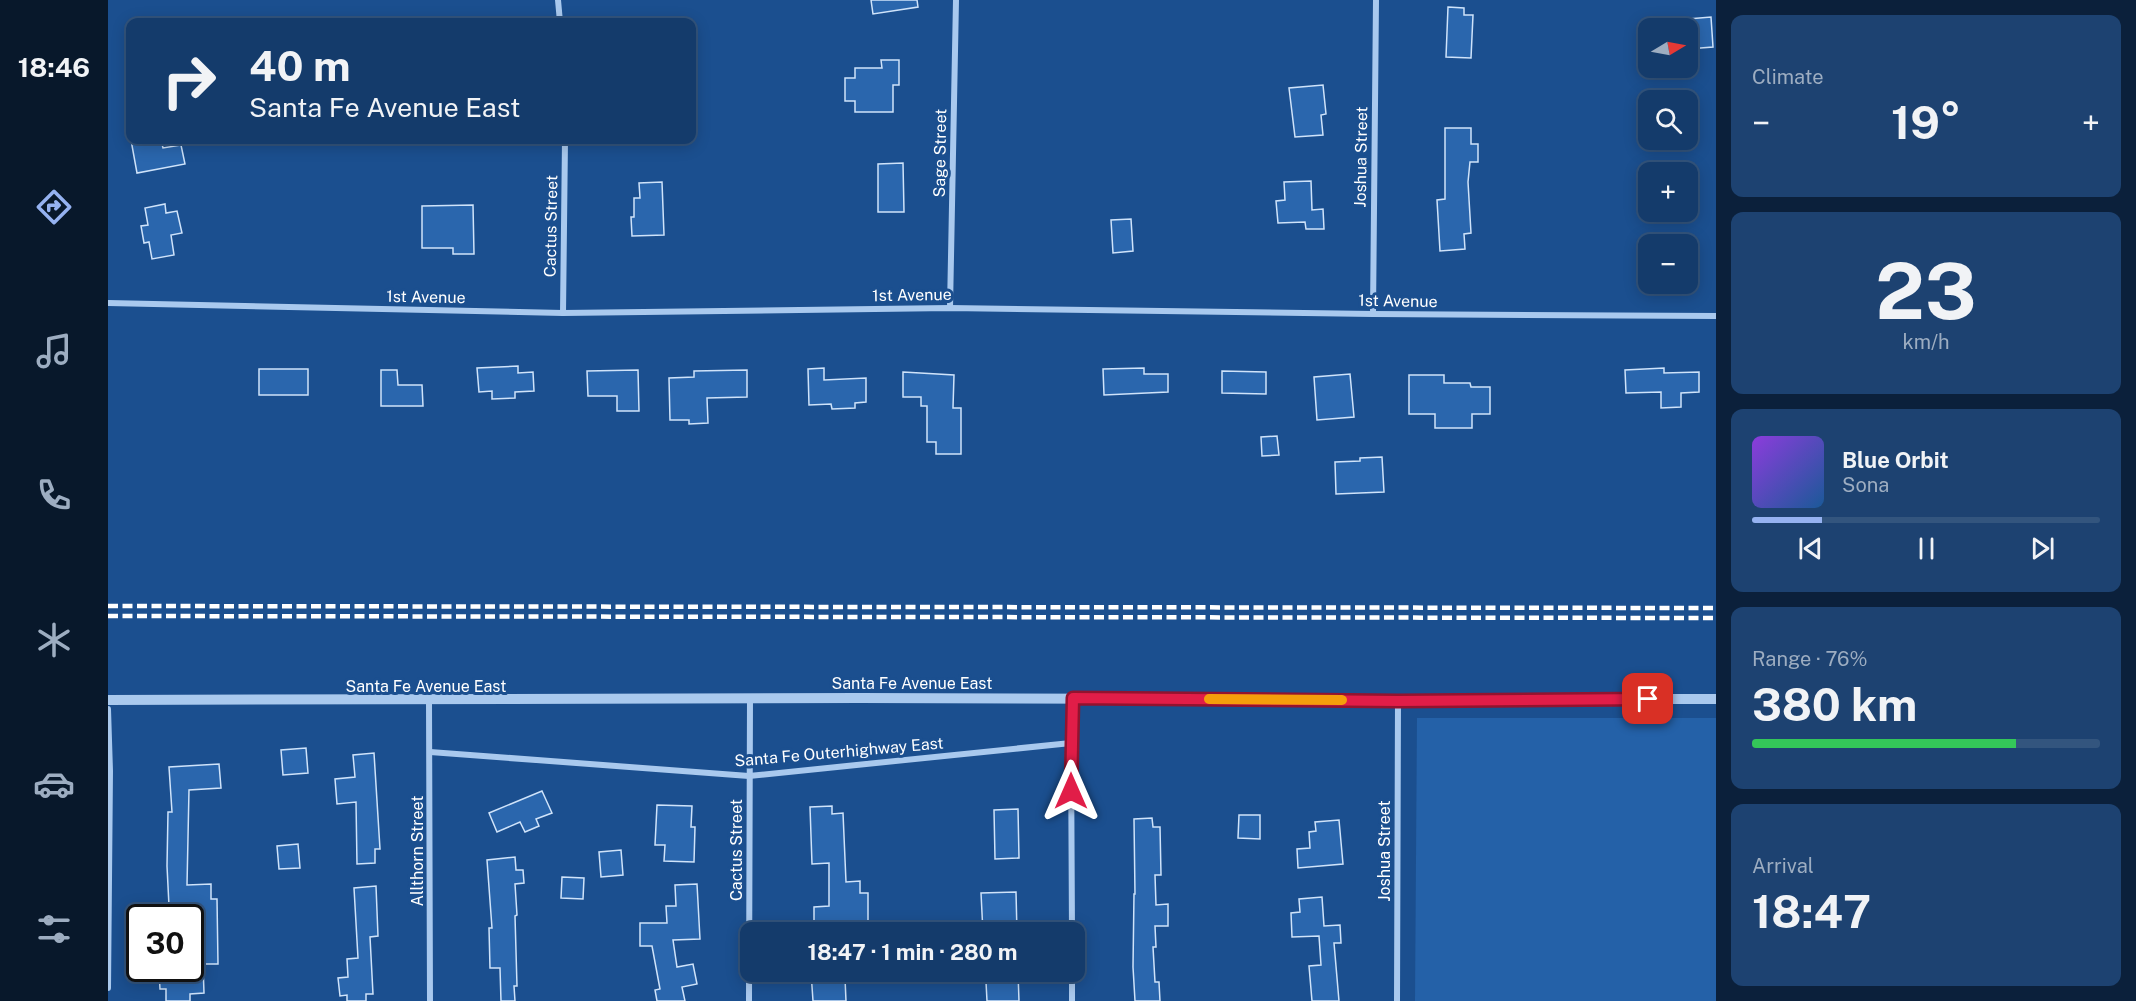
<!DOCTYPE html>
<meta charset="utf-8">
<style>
:root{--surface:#143b6b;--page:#1d4271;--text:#f1f3f6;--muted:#9dadc1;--line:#33557e;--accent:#95b2f1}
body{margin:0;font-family:"Public Sans",sans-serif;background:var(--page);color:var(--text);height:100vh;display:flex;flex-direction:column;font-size:22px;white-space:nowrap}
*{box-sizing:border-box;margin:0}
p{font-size:20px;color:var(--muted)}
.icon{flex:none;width:33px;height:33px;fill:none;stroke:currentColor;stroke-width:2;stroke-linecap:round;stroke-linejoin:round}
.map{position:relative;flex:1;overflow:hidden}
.panel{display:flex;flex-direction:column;gap:15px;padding:15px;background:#0b203b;width:420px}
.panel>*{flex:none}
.top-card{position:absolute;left:18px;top:18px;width:570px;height:126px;border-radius:12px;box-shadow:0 3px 15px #0003,0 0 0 2px var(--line);background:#143b6b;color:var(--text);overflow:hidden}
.needle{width:39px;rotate:80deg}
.buttons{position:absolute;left:1530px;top:18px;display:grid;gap:12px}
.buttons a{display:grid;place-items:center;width:60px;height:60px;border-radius:12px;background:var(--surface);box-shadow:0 3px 15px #0003,0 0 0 2px var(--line);font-size:30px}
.speed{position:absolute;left:18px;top:904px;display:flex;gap:12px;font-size:30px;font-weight:700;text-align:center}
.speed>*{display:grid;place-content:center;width:78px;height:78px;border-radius:50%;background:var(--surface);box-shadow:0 3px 15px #0003,0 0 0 2px var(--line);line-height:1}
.speed .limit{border:3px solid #111;border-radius:9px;background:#fff;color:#111}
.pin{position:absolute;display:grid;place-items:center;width:51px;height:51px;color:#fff;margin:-26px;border-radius:12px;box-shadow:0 3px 9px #0006}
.me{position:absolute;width:66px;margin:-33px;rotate:0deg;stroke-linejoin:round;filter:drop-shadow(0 0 4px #0008)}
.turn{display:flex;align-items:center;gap:21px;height:126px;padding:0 24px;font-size:27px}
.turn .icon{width:78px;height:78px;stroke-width:2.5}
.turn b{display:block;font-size:42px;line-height:51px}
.big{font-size:45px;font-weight:700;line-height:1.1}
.panel .card{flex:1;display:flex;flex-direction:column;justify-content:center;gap:9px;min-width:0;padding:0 21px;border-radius:12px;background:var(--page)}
.panel .dial{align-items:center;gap:0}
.dial b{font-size:78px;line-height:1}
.song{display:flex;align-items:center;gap:18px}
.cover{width:72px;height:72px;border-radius:9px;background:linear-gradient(135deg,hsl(270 70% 55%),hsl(210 70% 35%))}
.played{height:6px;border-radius:3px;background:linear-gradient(90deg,var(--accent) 20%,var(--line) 20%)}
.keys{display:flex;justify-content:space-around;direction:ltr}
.heat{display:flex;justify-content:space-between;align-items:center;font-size:33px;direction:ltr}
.charge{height:9px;border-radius:4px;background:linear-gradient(90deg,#34c759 76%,var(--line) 0)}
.trip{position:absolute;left:632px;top:922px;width:345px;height:60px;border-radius:12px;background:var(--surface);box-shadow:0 3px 15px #0003,0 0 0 2px var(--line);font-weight:700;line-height:60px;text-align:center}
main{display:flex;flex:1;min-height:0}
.dock{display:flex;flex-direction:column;width:108px;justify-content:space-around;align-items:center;background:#08182b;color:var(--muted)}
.dock .icon{width:42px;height:42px}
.dock .on{color:var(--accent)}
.dock b{font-size:27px;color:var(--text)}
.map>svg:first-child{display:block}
.green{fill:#2461a8}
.building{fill:#2a66ad;stroke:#cfe3fa;stroke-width:1.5}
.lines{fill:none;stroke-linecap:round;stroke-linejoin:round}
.minor{stroke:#a9c9ee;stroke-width:6}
.tertiary{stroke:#a9c9ee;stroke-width:10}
.rail{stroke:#fff;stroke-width:4.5;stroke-dasharray:10 4.5;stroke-linecap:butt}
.route-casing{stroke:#92132f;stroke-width:15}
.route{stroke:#e11d48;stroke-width:10}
.slow{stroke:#f59e0b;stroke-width:10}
.labels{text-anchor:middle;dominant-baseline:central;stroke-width:6;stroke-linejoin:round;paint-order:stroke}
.street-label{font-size:16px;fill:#fff;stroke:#1b4f8f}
</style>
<main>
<nav class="dock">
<b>18:46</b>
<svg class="icon on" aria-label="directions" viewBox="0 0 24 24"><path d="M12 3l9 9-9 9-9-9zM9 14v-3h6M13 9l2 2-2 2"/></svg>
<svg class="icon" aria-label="music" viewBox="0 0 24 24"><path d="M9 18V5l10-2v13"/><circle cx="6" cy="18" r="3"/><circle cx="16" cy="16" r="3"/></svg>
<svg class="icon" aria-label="phone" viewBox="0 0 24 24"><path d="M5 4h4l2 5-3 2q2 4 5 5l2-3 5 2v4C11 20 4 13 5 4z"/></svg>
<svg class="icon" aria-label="climate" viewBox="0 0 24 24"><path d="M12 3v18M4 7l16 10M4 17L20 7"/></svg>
<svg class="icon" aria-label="car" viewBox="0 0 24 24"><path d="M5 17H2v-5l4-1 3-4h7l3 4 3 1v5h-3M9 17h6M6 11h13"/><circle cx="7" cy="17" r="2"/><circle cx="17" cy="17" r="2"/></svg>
<svg class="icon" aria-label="filters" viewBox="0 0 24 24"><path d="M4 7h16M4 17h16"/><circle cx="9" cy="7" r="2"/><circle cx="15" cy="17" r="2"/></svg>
</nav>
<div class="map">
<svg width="1608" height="1001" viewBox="0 0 1608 1001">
<rect width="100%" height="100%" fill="#1b4f8f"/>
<polygon class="green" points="1309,718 1608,718 1608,1001 1307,1001"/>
<g class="building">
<polygon points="763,0 809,0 810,7 765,14"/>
<polygon points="1340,7 1356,8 1356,15 1365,15 1363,58 1338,57"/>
<polygon points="1603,17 1605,47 1580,49 1580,19"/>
<polygon points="773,60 791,60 791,85 785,85 785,112 747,112 747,101 737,101 737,78 747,78 747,68 774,68"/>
<polygon points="1215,85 1218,114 1213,115 1215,135 1187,137 1181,88"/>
<polygon points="1337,128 1363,128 1363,144 1370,144 1370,162 1362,162 1360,182 1363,233 1356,234 1357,249 1332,251 1329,200 1337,199"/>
<polygon points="23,140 53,140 55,148 73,145 77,164 29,173"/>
<polygon points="795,163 796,212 770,212 770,164"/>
<polygon points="1203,181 1204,210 1215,209 1216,229 1198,229 1197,222 1170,223 1168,201 1177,200 1176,182"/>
<polygon points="554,182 556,235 524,236 523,217 526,217 526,198 532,198 531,183"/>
<polygon points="57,204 58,213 69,211 74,233 63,235 66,255 44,259 41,242 36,243 33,226 40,225 37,208"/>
<polygon points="365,205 366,254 345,254 345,248 314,248 314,206"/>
<polygon points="1023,219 1025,251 1005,253 1003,220"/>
<polygon points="410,366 410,373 425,372 426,391 407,392 407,398 384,399 384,391 371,392 369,368"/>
<polygon points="716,368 716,380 758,378 758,402 747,403 747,408 724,409 723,404 701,405 700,369"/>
<polygon points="1036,368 1036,374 1060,374 1060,392 996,395 995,369"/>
<polygon points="1556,368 1556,373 1591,372 1591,392 1573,393 1573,407 1553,408 1553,392 1518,393 1517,370"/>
<rect x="151" y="369" width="49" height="26"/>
<polygon points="273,370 289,370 290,385 314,385 315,406 273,406"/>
<polygon points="530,370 531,411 509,411 509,396 480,396 479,371"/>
<polygon points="639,370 639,397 599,398 600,423 581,424 581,420 562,420 561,378 586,377 586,371"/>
<polygon points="1114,371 1158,372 1158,394 1114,393"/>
<polygon points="795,372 846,375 845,408 853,408 853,454 828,454 828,442 819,442 819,406 813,406 813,397 795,397"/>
<polygon points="1242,374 1246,417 1209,420 1206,377"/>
<polygon points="1301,375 1336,375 1336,383 1362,383 1363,387 1382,387 1382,414 1364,414 1364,428 1327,428 1327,414 1301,414"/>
<polygon points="1169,436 1171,455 1154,456 1153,437"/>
<polygon points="1274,457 1276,492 1228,494 1227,462 1252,461 1252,458"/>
<polygon points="198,748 200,773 175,775 173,750"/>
<polygon points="266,753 272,849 267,849 267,863 249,864 248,802 229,804 227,779 247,777 245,755"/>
<polygon points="111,764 113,788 81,790 79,885 103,884 103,899 109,899 110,964 95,964 96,993 82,994 82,1001 58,1001 58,989 52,989 51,972 62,972 61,969 82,969 82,954 90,954 89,917 80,917 80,905 61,906 59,866 60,812 64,812 61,767"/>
<polygon points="434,791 444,813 428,819 431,826 417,832 412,822 389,832 381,813"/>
<polygon points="549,805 584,806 583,827 587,827 586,862 556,861 557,845 547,845"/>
<polygon points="724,806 724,814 735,813 738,882 752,881 752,893 760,893 760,923 747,923 747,933 721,933 721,927 706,927 706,907 721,906 721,863 704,864 702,807"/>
<polygon points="910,809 911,858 887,859 886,810"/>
<polygon points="1131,815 1152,815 1152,839 1130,838"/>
<polygon points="1044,818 1045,827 1052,827 1053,875 1047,875 1048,905 1060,904 1060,926 1047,926 1048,947 1045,947 1047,982 1051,982 1052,1001 1027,1001 1025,967 1026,894 1027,894 1026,819"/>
<polygon points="1231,820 1235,864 1190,868 1189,849 1202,848 1201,832 1208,831 1207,822"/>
<polygon points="190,844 192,868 171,869 169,846"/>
<polygon points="513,850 515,875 493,877 491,852"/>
<polygon points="407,857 408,870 415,870 416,883 407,884 409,915 407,916 409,986 406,986 407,1001 393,1001 392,968 382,968 381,928 384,928 379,860"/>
<polygon points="454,877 476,878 475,899 453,898"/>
<polygon points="589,884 592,939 565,940 569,967 585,964 589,984 574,987 577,1001 549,1001 547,990 552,989 544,946 532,946 532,923 559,923 558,906 568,906 567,885"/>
<polygon points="268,886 270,936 262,937 265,994 258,994 258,1001 239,1001 239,995 232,996 230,978 240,977 239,959 250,958 246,888"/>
<polygon points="908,892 909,933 875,933 873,893"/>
<polygon points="1214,897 1216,926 1232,925 1233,943 1226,943 1231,1001 1204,1001 1201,966 1213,965 1211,936 1184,937 1183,913 1192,912 1191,899"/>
<polygon points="703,972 724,972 724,979 737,978 738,1001 705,1001"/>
<polygon points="890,972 910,972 911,1001 879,1001 878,982 891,982"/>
</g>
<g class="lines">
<g class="minor">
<polyline points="450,0 452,22"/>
<polyline points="0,303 455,313 842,308 1265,314 1608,316"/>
<polyline points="842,308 848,0"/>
<polyline points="455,313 457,140"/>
<polyline points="1265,314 1268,0"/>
<polyline points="321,701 322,1001"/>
<polyline points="0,709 2,771 0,988"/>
<polyline points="322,752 641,776 963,743"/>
<polyline points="964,933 963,743 965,698"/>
<polyline points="964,972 964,1001"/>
<polyline points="641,1001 642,698"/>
<polyline points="1289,1001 1290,701"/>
</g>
<path class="tertiary" d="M0,700C251,701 501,698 751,698C1037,698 1322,701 1608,699"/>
<g class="rail">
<polyline points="0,606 1608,608"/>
<polyline points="0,616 1608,618"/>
</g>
</g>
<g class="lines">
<defs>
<polyline id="route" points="963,791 965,698 1290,701 1540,699"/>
</defs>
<use href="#route" class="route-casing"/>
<use href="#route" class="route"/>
<polyline class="slow" points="1101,699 1234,700"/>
</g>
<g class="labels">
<g class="street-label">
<text transform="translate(832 153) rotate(-89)">Sage Street</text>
<text transform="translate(1253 157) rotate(-89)">Joshua Street</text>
<text transform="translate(443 226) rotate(-89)">Cactus Street</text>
<text transform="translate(804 295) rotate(-1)">1st Avenue</text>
<text transform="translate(318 297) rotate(1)">1st Avenue</text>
<text transform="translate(1290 301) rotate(1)">1st Avenue</text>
<text x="804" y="683">Santa Fe Avenue East</text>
<text x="318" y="686">Santa Fe Avenue East</text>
<text transform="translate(731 752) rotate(-5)">Santa Fe Outerhighway East</text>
<text transform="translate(628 850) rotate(-90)">Cactus Street</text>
<text transform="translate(309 851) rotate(-90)">Allthorn Street</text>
<text transform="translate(1276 851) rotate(-90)">Joshua Street</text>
</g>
</g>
</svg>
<div class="buttons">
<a><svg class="needle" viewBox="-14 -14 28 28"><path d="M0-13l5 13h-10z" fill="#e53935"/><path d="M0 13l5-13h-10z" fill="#9dadc1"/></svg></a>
<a><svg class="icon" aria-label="search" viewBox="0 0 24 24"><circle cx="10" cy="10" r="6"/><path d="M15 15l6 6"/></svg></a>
<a>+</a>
<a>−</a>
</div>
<div class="speed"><div class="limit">30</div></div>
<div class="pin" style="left:1540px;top:699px;background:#d93025"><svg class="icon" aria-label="arrive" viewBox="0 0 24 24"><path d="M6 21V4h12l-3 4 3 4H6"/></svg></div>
<svg class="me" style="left:963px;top:791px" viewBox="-20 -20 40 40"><path d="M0-17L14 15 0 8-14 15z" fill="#e11d48" stroke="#fff" stroke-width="4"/></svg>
<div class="trip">18:47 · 1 min · 280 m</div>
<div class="top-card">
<div class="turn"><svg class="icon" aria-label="right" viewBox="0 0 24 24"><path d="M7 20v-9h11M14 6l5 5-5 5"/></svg><div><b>40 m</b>Santa Fe Avenue East</div></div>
</div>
</div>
<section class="panel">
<div class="card"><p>Climate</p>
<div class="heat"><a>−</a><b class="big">19°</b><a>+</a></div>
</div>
<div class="card dial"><b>23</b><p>km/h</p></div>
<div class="card">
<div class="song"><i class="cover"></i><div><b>Blue Orbit</b><p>Sona</p></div></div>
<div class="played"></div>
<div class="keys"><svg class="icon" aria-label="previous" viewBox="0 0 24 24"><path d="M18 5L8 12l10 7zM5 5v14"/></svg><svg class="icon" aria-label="pause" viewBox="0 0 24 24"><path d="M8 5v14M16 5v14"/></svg><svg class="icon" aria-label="next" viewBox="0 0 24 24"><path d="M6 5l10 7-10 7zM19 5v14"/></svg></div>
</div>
<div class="card"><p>Range · 76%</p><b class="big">380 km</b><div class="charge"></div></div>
<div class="card"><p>Arrival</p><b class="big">18:47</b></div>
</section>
</main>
